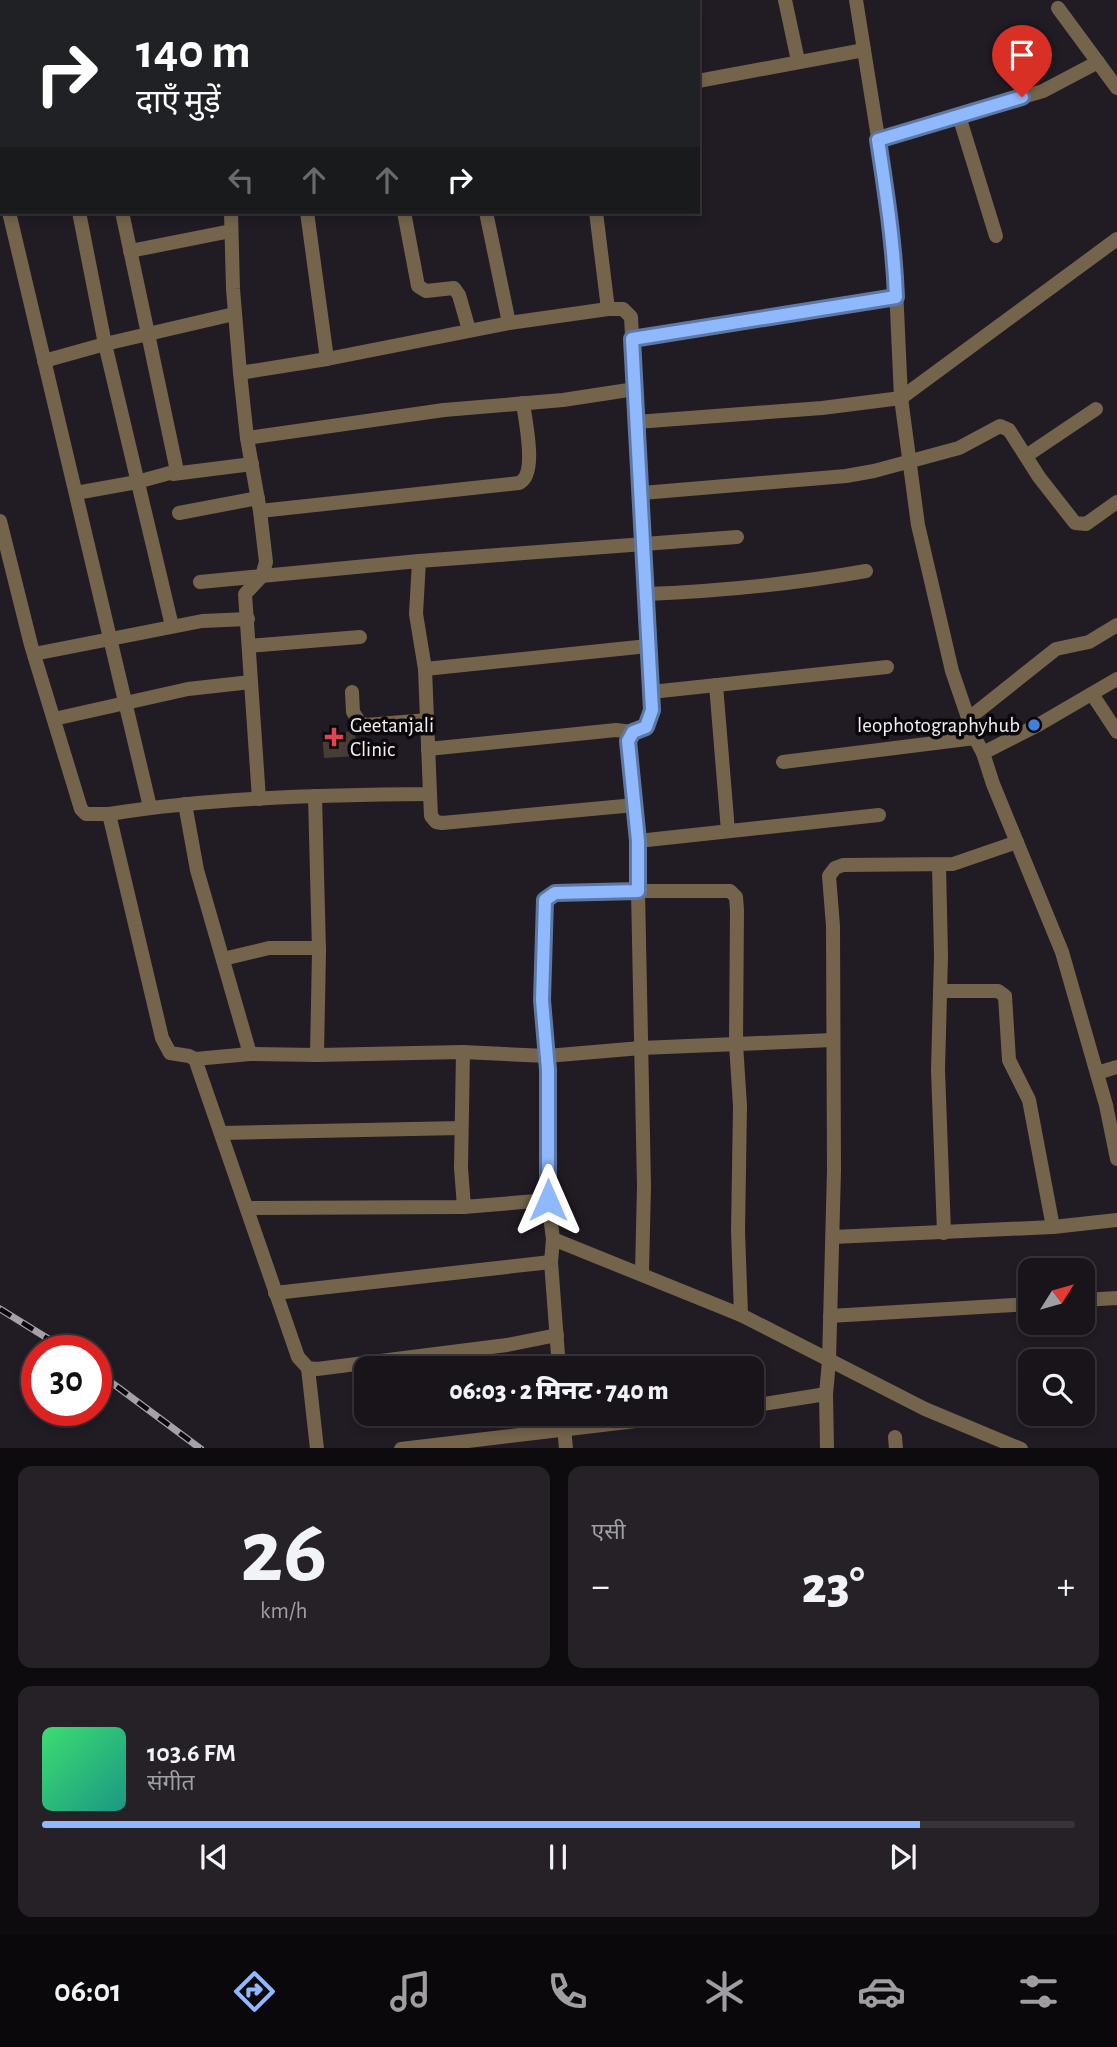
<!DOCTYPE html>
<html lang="hi">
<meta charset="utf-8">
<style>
:root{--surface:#19141a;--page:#262127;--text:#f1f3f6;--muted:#9f9ea2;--line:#373339;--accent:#8fb8fd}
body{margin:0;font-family:"Alegreya Sans","Noto Sans Devanagari",sans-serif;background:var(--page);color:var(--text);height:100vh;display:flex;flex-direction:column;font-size:26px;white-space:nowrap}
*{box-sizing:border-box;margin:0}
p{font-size:23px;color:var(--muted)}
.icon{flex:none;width:38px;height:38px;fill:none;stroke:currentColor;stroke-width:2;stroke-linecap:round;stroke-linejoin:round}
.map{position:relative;height:1448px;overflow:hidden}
.side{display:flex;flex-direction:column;gap:18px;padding:18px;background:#0e0b0e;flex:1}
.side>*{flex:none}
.hud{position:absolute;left:0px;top:0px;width:700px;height:214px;box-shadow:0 4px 10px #0003,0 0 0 2px var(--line);background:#202124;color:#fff;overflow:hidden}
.needle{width:46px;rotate:53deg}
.tools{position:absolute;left:1018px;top:1258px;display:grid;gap:14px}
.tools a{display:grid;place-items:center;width:77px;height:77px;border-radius:14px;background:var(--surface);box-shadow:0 4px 10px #0003,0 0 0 2px var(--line);font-size:35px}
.speed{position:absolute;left:21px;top:1335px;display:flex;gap:14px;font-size:35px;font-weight:700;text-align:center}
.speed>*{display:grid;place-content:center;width:91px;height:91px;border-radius:50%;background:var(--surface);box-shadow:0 4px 10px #0003,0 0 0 2px var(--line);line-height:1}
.speed .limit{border:10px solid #d22;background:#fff;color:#111}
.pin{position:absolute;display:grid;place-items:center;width:60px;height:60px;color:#fff;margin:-72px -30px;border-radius:50% 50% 50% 0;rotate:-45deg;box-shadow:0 0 7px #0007}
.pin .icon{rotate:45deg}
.me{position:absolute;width:77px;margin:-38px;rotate:0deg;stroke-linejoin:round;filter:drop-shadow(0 0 5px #0008)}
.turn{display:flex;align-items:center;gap:24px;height:147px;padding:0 21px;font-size:32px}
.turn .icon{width:91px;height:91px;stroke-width:2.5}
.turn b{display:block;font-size:49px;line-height:60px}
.lanes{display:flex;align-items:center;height:66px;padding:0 21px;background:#0003;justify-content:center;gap:35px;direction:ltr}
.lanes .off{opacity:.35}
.big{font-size:52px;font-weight:800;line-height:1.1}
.side .card{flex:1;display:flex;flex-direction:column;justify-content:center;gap:10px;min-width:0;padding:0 24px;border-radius:14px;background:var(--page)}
.side .dial{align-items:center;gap:0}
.dial b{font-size:91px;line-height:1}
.song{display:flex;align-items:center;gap:21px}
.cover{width:84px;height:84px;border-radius:10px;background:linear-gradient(135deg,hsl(140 70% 55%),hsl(170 70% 35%))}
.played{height:7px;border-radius:4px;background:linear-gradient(90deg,var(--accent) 85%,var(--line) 85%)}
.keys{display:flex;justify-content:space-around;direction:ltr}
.heat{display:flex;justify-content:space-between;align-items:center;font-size:38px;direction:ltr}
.side .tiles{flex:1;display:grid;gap:18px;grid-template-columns:1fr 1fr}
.card:last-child{grid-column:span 2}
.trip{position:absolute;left:354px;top:1356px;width:410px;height:70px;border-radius:14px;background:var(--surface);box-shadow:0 4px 10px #0003,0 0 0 2px var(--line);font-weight:800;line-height:70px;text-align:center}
.menu{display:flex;height:112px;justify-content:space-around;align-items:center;background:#0a080a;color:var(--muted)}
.menu .icon{width:49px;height:49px}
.menu .on{color:var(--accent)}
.menu b{font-size:32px;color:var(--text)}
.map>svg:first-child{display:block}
.building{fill:#483c36}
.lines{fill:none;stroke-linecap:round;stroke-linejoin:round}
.street{stroke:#74644c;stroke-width:14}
.rail-casing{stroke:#a6a1a8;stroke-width:7}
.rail{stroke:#09070a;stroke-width:4.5;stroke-dasharray:13;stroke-linecap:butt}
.route-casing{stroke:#5d78a4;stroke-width:18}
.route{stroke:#8fb8fd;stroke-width:12}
.shop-dot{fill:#3f7fe0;stroke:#09070a;stroke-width:2.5}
.health-dot{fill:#e0444e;stroke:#09070a;stroke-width:2.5}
.labels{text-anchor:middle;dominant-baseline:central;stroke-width:7;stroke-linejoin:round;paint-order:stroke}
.poi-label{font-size:21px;fill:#f2eef4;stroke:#09070a;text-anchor:start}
</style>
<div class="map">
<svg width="1117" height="1449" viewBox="0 0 1117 1449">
<rect width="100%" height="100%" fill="#211b23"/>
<polygon class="building" points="355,731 357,756 324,758 322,734"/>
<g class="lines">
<g class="street">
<polyline points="89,0 89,2"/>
<polyline points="435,0 435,2"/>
<polyline points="531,0 532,2"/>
<polyline points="785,0 798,61"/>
<polyline points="856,0 887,194 895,265 901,398 918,525 952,671 975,738 983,753 993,784 1062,952 1106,1105 1117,1159"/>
<polyline points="1058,8 1117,88"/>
<polyline points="698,81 864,50"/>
<polyline points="959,116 996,236"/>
<polyline points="878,140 1043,91 1098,62"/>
<polyline points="0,155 2,154"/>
<polyline points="0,175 2,183"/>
<polyline points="9,212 150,807"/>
<polyline points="122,212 148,334 234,314"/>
<polyline points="231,212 233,289 240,373 247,438 260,511 266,562 262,576 245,594 259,799"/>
<polyline points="307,212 327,359"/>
<polyline points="404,212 418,286 426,291 454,288 459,295 469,330"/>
<polyline points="486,212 509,323"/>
<polyline points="130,251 231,231"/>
<polyline points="632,339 896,297"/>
<polyline points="44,361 105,344 79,212"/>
<polyline points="240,373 327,359 509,323 608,309"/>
<polyline points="636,422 822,408 901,398 1117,239"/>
<polyline points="247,438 444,410 563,400 635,389"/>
<polyline points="1026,456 1096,409"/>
<polyline points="173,474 252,464"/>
<polyline points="76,493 137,482 177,471 148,334 105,344 172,626"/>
<polyline points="642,493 846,476 874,471 959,448 1000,426 1009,430 1039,477 1075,523 1086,524 1117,502"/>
<path d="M260,511L519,483C538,475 525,420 523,403"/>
<polyline points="179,513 258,498"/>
<polyline points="0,521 31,645 81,809 86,814 109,814 162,1038 170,1053 189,1056 195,1059 298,1357 308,1368 317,1369 507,1345 557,1335"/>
<polyline points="200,582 419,561"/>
<path d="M647,594C721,591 793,584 866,571"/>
<polyline points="249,646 360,637"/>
<polyline points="34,654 202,621 248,619"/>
<polyline points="425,669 416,614 419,561 737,537"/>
<polyline points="716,685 728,831"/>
<polyline points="352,692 353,712 360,723 366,725 428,720"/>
<polyline points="651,692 887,667"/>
<polyline points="1092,694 1117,732"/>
<polyline points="54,719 188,689 251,682"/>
<polyline points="968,719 1056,649 1089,642 1117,625"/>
<polyline points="428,749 616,730 633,732"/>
<polyline points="983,753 1038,725 1117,679"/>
<polyline points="783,762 975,738"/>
<polyline points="430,794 431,816 436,822 442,823 635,805"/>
<polyline points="185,804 197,870 250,1054"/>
<path d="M109,814C215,797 323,795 430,794L425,669L648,646"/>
<polyline points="638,841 879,815"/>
<polyline points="939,865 941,956 938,1070 944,1233"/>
<polyline points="223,959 269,948 319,948"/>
<polyline points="940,991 998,991 1005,996 1009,1060 1029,1100 1053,1227"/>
<polyline points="463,1052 461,1168 464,1207"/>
<polyline points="317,1055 463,1052 547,1056 641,1048 833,1040"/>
<polyline points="195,1059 250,1054 317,1055 319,951 315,796"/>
<polyline points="1097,1073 1117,1067"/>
<polyline points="222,1133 461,1128"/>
<polyline points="247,1208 464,1207 548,1200"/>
<polyline points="833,1237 1053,1227 1117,1220"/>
<polyline points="553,1239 741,1315 925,1409 1021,1449"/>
<polyline points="642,1273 644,1186 638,891 730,891 736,897 737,910 736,1044 740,1106 738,1231 741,1315"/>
<polyline points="275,1293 551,1262"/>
<polyline points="1083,1300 1117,1298"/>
<polyline points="830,1316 1031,1304"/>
<polyline points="308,1368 317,1449"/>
<polyline points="559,1368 551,1262 553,1239 548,1200 548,1070 542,1000 545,899 555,893 638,891 638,841 628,741 633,732 646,727 652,710 631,317 623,309 608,309 596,212"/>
<polyline points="751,1406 826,1394"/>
<polyline points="563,1414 566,1449"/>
<polyline points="895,1437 896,1449"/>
<polyline points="401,1449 695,1414"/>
<polyline points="827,1449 826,1394 829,1361 834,1170 833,926 829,876 835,868 843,865 953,864 1017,842"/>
</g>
<defs>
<g id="rail">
<polyline points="0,1309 68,1351"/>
<polyline points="96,1371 201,1449"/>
</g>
</defs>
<use href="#rail" class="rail-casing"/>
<use href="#rail" class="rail"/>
</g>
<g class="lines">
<defs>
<path id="route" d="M548,1200V1070L542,1000L545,900L555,893L638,891V841L628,741L633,732L646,727L652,710L632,339L896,297C894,244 886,192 878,140L1022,97"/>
</defs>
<use href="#route" class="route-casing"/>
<use href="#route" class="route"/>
</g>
<circle class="shop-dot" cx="1034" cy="725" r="7"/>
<path class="health-dot" d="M330.5 726.5h7v7h7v7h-7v7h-7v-7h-7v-7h7z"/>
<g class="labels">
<g class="poi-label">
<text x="350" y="725">Geetanjali<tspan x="350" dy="24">Clinic</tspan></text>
<text x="1020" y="725" text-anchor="end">leophotographyhub</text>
</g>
</g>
</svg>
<div class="tools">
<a><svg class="needle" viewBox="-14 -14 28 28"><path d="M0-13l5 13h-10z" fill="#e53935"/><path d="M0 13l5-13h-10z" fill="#9f9ea2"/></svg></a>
<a><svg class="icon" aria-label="search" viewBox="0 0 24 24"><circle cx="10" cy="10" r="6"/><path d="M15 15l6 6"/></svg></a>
</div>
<div class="speed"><div class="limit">30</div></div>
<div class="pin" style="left:1022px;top:97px;background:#d93025"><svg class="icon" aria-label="arrive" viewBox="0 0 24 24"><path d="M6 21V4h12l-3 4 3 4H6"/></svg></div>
<svg class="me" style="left:548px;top:1200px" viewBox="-20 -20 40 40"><path d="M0-17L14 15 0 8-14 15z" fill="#8fb8fd" stroke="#fff" stroke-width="4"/></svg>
<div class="trip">06:03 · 2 मिनट · 740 m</div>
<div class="hud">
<div class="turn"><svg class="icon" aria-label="right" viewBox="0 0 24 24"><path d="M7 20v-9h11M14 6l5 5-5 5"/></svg><div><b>140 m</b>दाएँ मुड़ें</div></div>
<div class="lanes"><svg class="icon off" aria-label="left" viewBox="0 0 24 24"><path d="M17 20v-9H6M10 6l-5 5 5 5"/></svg><svg class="icon off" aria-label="ahead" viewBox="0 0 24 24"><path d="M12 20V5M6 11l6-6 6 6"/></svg><svg class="icon off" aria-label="ahead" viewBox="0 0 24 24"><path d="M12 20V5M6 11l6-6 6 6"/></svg><svg class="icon" aria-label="right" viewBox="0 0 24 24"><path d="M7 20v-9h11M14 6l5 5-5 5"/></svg></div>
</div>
</div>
<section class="side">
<div class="tiles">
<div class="card dial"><b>26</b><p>km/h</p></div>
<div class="card"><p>एसी</p>
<div class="heat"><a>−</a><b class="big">23°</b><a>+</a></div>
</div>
<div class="card">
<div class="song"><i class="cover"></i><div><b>103.6 FM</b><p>संगीत</p></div></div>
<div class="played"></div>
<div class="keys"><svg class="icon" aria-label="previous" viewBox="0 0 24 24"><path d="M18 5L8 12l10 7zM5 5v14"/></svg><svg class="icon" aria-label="pause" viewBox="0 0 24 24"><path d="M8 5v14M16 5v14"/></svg><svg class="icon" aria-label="next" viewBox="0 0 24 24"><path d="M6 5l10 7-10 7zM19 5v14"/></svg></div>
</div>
</div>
</section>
<nav class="menu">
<b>06:01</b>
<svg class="icon on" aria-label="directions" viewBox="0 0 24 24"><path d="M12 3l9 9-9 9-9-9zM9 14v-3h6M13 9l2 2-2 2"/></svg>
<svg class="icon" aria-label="music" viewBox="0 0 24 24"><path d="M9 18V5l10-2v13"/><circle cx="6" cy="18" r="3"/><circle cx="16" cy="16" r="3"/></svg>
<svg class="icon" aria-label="phone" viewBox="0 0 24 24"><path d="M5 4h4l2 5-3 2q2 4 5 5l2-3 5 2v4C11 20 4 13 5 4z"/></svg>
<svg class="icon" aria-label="climate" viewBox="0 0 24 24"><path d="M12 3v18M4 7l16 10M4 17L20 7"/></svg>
<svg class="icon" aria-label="car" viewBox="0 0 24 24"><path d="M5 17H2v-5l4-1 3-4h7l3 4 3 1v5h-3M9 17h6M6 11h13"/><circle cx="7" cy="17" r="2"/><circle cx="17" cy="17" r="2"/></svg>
<svg class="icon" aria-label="filters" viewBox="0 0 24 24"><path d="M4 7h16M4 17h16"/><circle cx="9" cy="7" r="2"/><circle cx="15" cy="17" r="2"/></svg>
</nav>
